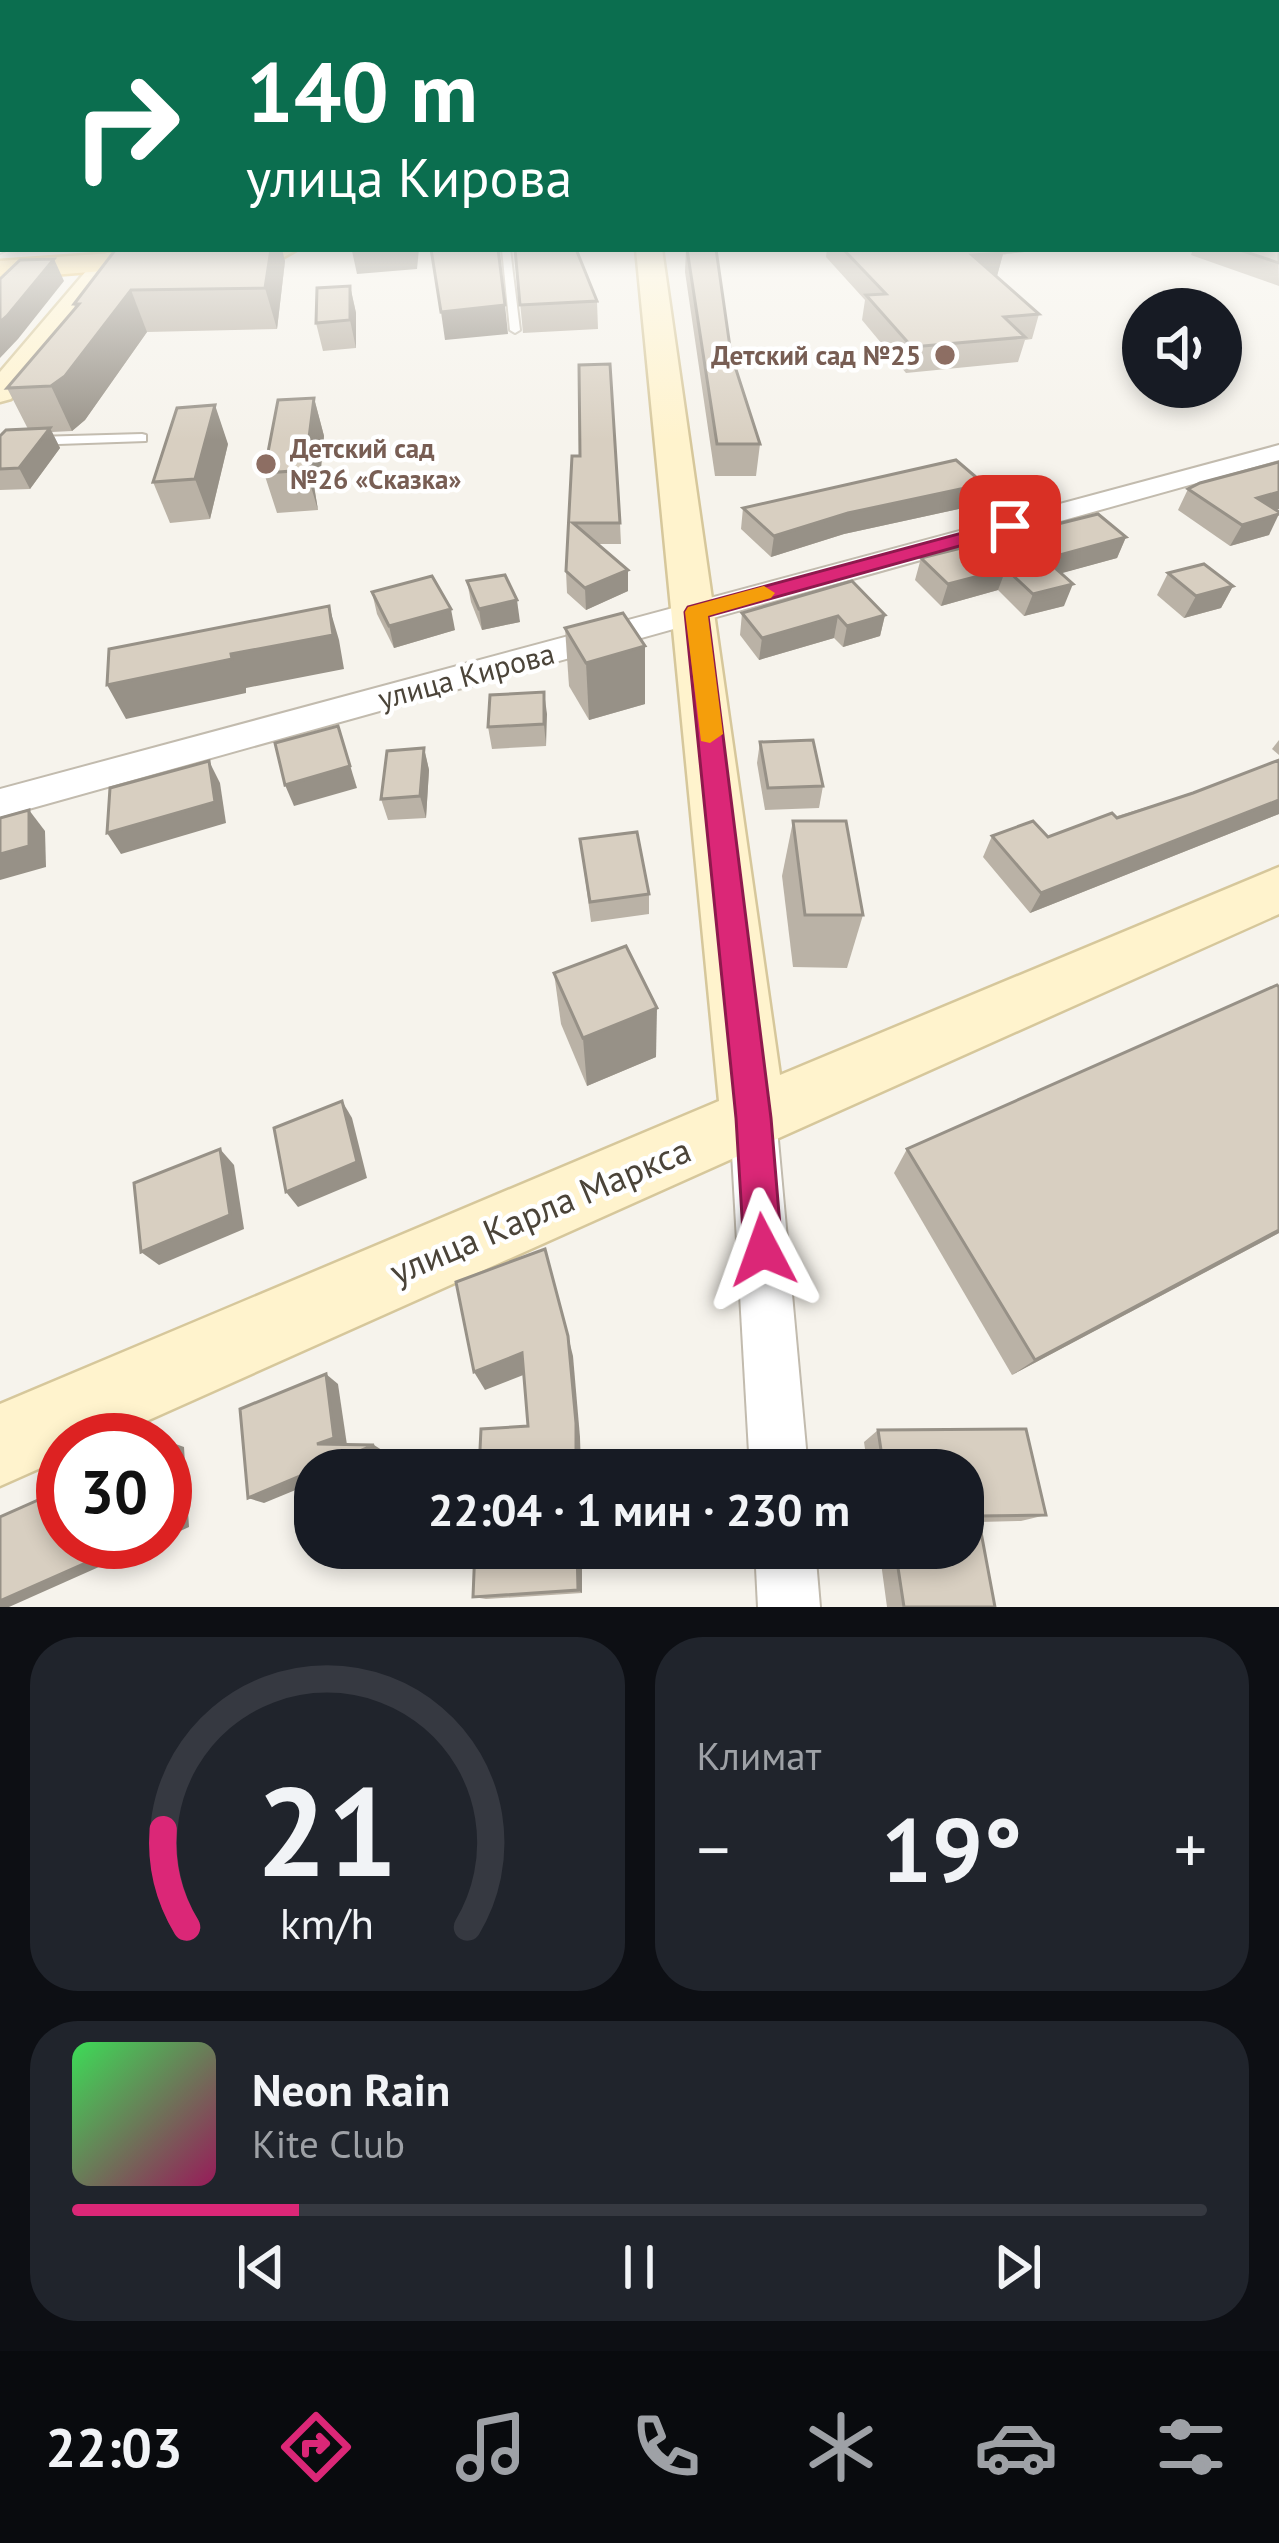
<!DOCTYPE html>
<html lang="ru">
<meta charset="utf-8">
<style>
:root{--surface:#171b24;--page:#20242c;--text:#f1f3f6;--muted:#9ea1a6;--line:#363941;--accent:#db2777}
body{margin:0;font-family:"PT Sans",sans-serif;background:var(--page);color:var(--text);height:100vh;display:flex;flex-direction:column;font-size:45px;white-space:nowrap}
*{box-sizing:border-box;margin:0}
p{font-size:39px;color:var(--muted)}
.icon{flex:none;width:66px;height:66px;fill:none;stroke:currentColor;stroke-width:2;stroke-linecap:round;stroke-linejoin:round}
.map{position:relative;height:1607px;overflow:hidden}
.drawer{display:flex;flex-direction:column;gap:30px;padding:30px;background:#0d0f14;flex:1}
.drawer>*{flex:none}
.hud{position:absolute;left:0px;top:0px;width:1281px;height:252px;box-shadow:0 6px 18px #0003;background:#0b6e4f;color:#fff;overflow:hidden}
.fabs{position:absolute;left:1122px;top:288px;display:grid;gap:24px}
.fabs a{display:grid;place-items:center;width:120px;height:120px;border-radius:50%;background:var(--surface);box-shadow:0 6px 18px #0003;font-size:60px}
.speed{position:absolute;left:36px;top:1413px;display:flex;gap:24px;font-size:60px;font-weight:700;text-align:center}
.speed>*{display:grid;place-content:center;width:156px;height:156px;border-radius:50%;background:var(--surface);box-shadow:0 6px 18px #0003;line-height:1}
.speed .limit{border:18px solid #d22;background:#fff;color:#111}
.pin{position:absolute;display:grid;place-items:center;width:102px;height:102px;color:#fff;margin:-51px;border-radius:24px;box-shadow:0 6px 18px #0006}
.me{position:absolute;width:132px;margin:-66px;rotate:356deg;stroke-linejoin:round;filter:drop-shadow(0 0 9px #0008)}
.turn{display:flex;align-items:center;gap:42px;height:252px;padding:0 48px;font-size:54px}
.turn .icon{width:156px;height:156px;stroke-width:2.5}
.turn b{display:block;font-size:84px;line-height:102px}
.big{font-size:90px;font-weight:600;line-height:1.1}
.drawer .widget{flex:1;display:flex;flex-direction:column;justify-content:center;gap:18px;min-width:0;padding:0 42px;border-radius:48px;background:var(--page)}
.drawer .dial{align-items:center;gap:0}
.dial svg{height:312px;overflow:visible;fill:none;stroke:var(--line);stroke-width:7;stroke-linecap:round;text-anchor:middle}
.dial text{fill:var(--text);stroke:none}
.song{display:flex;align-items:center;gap:36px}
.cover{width:144px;height:144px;border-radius:18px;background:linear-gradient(135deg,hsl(130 70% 55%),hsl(330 70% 35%))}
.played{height:12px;border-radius:6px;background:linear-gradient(90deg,var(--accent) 20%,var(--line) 20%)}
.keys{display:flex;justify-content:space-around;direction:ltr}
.heat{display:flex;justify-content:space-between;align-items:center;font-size:66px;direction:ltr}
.drawer .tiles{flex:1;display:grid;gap:30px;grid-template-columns:1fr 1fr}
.widget:last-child{grid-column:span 2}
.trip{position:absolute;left:294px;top:1449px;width:690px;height:120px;border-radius:48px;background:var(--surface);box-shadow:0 6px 18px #0003;font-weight:600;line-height:120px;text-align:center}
.tab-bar{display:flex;height:192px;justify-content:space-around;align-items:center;background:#090b0e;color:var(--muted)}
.tab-bar .icon{width:84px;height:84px}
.tab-bar .on{color:var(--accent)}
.tab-bar b{font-size:54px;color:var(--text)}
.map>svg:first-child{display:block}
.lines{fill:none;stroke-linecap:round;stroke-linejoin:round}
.lane-casing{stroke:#c2bbae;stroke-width:4}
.street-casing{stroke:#c2bbae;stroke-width:4}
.secondary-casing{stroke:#d6c79b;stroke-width:5}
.primary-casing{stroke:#e6c16a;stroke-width:5}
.lane{fill:#fff;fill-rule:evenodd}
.street{fill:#fff;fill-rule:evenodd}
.secondary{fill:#fff3cd;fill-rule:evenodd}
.primary{fill:#ffe39c;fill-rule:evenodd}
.wall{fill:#bab2a6}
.shaded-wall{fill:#979187}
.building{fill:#d8cfc1;stroke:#979187;stroke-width:3}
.route{fill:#db2777;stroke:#8e194d;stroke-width:3}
.slow{fill:#f59e0b}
.education-dot{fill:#8d6e63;stroke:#fff;stroke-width:4.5}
.labels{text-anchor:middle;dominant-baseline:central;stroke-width:9;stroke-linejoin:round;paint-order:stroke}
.far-education-label{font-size:27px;font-weight:bold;fill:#785e54;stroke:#fff;text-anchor:end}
.street-label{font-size:30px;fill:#4b4439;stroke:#fff}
.near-street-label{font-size:36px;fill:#4b4439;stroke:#fff}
</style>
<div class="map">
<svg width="1279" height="1607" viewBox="0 0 1279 1607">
<rect width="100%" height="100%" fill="#f6f3ec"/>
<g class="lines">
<defs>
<g id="lane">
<polygon points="0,247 8,249 0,253"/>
<polygon points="502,249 510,249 520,330 515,333 510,330"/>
<polygon points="142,434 146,435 146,441 0,446 0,438"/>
</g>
<g id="street">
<polygon points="1279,445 1279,460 0,817 0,789"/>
<polygon points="753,1095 769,1102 776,1118 808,1470 750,1470 730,1118 737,1102"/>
<polygon points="755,1548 815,1548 820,1607 758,1607"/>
</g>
<g id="secondary">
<polygon points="636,249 662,249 780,1075 1279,867 1279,914 104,1440 63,1440 63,1458 0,1486 0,1404 719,1101"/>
<polygon points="108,253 117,256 121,261 117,266 11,399 0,402 0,372 99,256"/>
</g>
<polygon id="primary" points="169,249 298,249 284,257 0,279 0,261"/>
</defs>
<use href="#lane" class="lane-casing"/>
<use href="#street" class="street-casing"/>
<use href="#secondary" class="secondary-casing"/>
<use href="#primary" class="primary-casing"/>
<use href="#lane" class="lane"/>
<use href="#street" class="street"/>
<use href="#secondary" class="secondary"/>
<use href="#primary" class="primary"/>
</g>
<g class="wall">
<polygon points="1278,215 1279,286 1191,255 1193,249 1278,249"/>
<polygon points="116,249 285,261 277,329 147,332 85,420 72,431 52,432 60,448 30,489 0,490 0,436 28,429 7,388 75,308 74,304"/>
<polygon points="515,249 597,301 598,329 523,333"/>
<polygon points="686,249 731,354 760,444 756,476 715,476 685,272"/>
<polygon points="827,249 1059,249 1003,254 997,276 1039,314 1032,339 1025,340 1018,362 906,373 862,320 865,300 826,257"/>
<polygon points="350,286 356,313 356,348 323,351 316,323"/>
<polygon points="314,398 324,436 320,478 313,480 318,510 277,513 264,473"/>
<polygon points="228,444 210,519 170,523 153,482"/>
<polygon points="572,456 620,523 621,544 598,544 628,570 628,591 586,610 567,593 566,571"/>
<polygon points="1279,462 1279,509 1276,510 1269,535 1230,546 1178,510 1188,489"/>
<polygon points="977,505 844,534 771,557 741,529 743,508"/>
<polygon points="1126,537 1117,558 1061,573 1064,606 1024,616 998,590 941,606 915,580 921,558"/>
<polygon points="1168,573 1233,586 1221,608 1184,618 1157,595"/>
<polygon points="467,581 520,622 482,630 471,602"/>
<polygon points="372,592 455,630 394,648 377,614"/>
<polygon points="742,613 885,615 880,636 843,647 834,638 759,660 740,635"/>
<polygon points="565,628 645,646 645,704 589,720 569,686"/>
<polygon points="544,692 546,746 492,749 488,727"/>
<polygon points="1279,740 1279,755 1272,749"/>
<polygon points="760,742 823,786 819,808 765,810 757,763"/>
<polygon points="424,748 429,770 426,818 388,820 381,799"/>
<polygon points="1279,760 1279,814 1030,913 983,857 992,836 1048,837 1193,793"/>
<polygon points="793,821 863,915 847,968 793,967 782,876"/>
<polygon points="580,839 649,894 649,914 591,922"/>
<polygon points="554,973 656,1057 587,1086 561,1024"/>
<polygon points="1279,987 1279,1233 1012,1375 894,1173 907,1149"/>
<polygon points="1026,1429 1046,1515 1021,1521 979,1522 995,1607 887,1607 879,1548 963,1548 963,1470 868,1470 864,1442 878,1430"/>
<polygon points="475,1548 582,1548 582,1593 486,1599 473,1597"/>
</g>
<g class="shaded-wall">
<polygon points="271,249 282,249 285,261 277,329 265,288"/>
<polygon points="386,249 419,249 417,269 357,274 352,251"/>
<polygon points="977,249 1059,249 1003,254 997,276 967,279"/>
<polygon points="54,259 64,281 18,339 0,358 0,322"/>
<polygon points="350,286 356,313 356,348 350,320"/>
<polygon points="131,290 147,332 85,420 72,431 51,386"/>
<polygon points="505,305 508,334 445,340 441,312"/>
<polygon points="314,398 324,436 320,478 313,480 318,510 306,470 302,440"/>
<polygon points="215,405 228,444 210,519 195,479"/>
<polygon points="50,428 60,448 30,489 19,468"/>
<polygon points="984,484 977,505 844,534 771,557 774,536 848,513"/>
<polygon points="1279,492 1279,509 1245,519 1257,498"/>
<polygon points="1279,514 1269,535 1230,546 1242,525"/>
<polygon points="1126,537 1117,558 1037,580 1045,559"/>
<polygon points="1006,569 998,590 941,606 948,584"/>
<polygon points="628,570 628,591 586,610 585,588"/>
<polygon points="1073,584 1064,606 1024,616 1033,594"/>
<polygon points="1233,586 1221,608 1184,618 1196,596"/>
<polygon points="517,600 520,622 482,630 479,609"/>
<polygon points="329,606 339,640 344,669 246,688 246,693 126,719 107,685 231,654"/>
<polygon points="451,609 455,630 394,648 389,626"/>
<polygon points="885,615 880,636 843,647 847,626"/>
<polygon points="838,616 834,638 759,660 762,638"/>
<polygon points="645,646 645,704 589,720 586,663"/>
<polygon points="544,692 547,714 546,746 544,724"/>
<polygon points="338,726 357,788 294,806 285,785"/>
<polygon points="424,748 429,770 426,818 420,796"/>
<polygon points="209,761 220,783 226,823 121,854 107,833"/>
<polygon points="1279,800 1279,814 1030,913 1041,893"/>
<polygon points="29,810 45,831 46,867 0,880 0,854"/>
<polygon points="657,1008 656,1057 587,1086 583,1038"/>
<polygon points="342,1101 352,1118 367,1178 298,1207 286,1192"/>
<polygon points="220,1149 234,1165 244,1229 159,1265 141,1252"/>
<polygon points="1279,1230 1279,1233 1012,1375 1035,1360"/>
<polygon points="568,1336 573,1356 580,1437 581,1470 576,1470"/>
<polygon points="522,1353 531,1372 485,1390 474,1372"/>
<polygon points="326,1374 338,1384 347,1445 317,1444"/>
<polygon points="170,1442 184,1447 189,1527 165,1538"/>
<polygon points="374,1445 385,1452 343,1470 315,1470 315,1482 264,1503 248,1498"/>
<polygon points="133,1542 155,1542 9,1607 0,1607 0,1601"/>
<polygon points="577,1548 582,1548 582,1593 578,1590"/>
</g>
<g class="building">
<polygon points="116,249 271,249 265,288 131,290 65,376 51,386 7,388 79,304 74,304"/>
<polygon points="431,249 498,249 505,305 441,312"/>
<polygon points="515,249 576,249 597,301 520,305"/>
<polygon points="687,249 716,249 731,354 760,444 717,444"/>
<polygon points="843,249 999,249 1003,253 972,255 1039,314 1004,317 1025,337 912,347 866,295 886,294"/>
<polygon points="1237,249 1273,249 1279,251 1279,263"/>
<polygon points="54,259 7,316 0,322 0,279 20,260"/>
<polygon points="350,286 350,320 316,323 317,288"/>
<polygon points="610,364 620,523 573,523 628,570 585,588 566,571 572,456 580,456 579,365"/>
<polygon points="314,398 309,438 302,440 306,470 264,473 278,400"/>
<polygon points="215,405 195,479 153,482 177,408"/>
<polygon points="50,428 19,468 0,469 0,436 6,430"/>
<polygon points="956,460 984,484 848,513 774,536 743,508"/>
<polygon points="1279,462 1279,492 1257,498 1279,512 1279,514 1242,525 1188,489 1200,483"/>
<polygon points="1098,514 1126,537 1045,559 1073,584 1033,594 1006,569 948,584 921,558"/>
<polygon points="1204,564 1233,586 1196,596 1168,573"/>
<polygon points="505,575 517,600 479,609 467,581"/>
<polygon points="432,576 451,609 389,626 372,592"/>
<polygon points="852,581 885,615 847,626 838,616 762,638 742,613"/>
<polygon points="329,606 333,635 231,654 232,659 107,685 109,649"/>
<polygon points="623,613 645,646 586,663 565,628"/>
<polygon points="544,692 544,724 488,727 490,695"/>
<polygon points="338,726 350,766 285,785 275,743"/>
<polygon points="813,740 823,786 768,788 760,742"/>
<polygon points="424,748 420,796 381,799 387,751"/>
<polygon points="1279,760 1279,800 1041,893 992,836 1033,821 1048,837 1112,813 1117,818 1193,793"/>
<polygon points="209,761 215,802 107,833 110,788"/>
<polygon points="29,810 29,846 0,854 0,818"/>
<polygon points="793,821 846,821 863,915 805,915"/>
<polygon points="637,832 649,894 590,902 580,839"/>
<polygon points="626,946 657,1008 583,1038 554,973"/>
<polygon points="1277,985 1279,987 1279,1230 1035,1360 907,1149"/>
<polygon points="342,1101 357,1162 286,1192 274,1128"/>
<polygon points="220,1149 230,1215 141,1252 134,1183"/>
<polygon points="545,1249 568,1336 576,1423 576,1470 479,1470 481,1429 528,1426 522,1353 474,1372 456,1282"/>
<polygon points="326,1374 334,1438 317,1444 374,1445 248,1498 240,1409"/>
<polygon points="1026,1429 1046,1515 978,1516 995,1607 904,1607 895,1548 963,1548 963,1470 884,1470 878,1430"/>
<polygon points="170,1442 174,1524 165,1528 165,1444"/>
<polygon points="63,1489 63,1542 133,1542 0,1601 0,1517"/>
<polygon points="475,1548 577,1548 578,1590 473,1597"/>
</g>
<linearGradient id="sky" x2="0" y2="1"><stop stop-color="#8fc1ec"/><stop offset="0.49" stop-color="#fbfaf6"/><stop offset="1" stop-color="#fbfaf6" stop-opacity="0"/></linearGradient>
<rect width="1279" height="440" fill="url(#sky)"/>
<polygon class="route" points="1010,520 1020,526 1017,530 708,616 771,1118 782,1250 777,1263 763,1269 750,1263 744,1250 736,1118 685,612 688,607"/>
<polygon class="slow" points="764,586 775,593 771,598 708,616 723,734 710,743 701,741 685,612 688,607"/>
<g class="education-dot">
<circle cx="945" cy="355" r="12"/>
<circle cx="266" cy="464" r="12"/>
</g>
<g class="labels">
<g class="far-education-label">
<text x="921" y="355">Детский сад №25</text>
<text x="290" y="448" text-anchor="start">Детский сад<tspan x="290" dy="31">№26 «Сказка»</tspan></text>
</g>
<g class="street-label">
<text transform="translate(466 675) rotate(-15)">улица Кирова</text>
</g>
<g class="near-street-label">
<text transform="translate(540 1210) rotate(-23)">улица Карла Маркса</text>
</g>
</g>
</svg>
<div class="fabs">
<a><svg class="icon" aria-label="sound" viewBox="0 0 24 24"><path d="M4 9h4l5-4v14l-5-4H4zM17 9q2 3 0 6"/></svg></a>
</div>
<div class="speed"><div class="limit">30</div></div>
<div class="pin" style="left:1010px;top:526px;background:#d93025"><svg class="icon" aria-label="arrive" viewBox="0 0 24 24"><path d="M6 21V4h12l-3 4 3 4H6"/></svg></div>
<svg class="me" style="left:763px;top:1250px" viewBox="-20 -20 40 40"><path d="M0-17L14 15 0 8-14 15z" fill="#db2777" stroke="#fff" stroke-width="4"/></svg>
<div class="trip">22:04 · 1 мин · 230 m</div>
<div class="hud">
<div class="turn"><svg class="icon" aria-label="right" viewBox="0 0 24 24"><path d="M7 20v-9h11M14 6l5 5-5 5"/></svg><div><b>140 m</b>улица Кирова</div></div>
</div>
</div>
<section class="drawer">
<div class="tiles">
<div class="widget dial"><svg viewBox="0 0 100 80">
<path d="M14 69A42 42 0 1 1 86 69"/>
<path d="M14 69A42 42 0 0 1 8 44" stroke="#db2777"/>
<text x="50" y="56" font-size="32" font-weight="700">21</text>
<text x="50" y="72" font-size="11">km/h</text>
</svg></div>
<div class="widget"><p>Климат</p>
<div class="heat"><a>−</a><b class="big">19°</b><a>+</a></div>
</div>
<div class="widget">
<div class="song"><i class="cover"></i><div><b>Neon Rain</b><p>Kite Club</p></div></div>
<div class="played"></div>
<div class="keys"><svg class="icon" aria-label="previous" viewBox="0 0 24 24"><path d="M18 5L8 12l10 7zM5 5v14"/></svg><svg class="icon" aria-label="pause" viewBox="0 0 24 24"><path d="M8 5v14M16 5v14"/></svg><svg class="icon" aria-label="next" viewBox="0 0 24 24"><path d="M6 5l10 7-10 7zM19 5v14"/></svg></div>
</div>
</div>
</section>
<nav class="tab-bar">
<b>22:03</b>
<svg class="icon on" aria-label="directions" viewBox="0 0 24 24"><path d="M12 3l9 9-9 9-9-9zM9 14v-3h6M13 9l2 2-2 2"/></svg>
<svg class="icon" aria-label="music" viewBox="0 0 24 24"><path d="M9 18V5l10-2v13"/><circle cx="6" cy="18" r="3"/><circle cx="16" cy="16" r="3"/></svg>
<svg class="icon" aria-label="phone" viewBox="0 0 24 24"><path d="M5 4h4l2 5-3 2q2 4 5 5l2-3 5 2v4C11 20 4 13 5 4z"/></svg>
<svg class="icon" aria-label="climate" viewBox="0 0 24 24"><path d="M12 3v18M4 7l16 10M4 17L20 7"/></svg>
<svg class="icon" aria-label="car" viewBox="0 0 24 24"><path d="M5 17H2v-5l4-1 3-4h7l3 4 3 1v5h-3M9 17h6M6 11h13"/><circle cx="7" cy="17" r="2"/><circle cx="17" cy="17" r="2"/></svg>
<svg class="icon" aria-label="filters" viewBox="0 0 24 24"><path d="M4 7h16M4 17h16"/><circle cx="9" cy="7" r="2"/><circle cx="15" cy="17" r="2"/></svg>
</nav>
